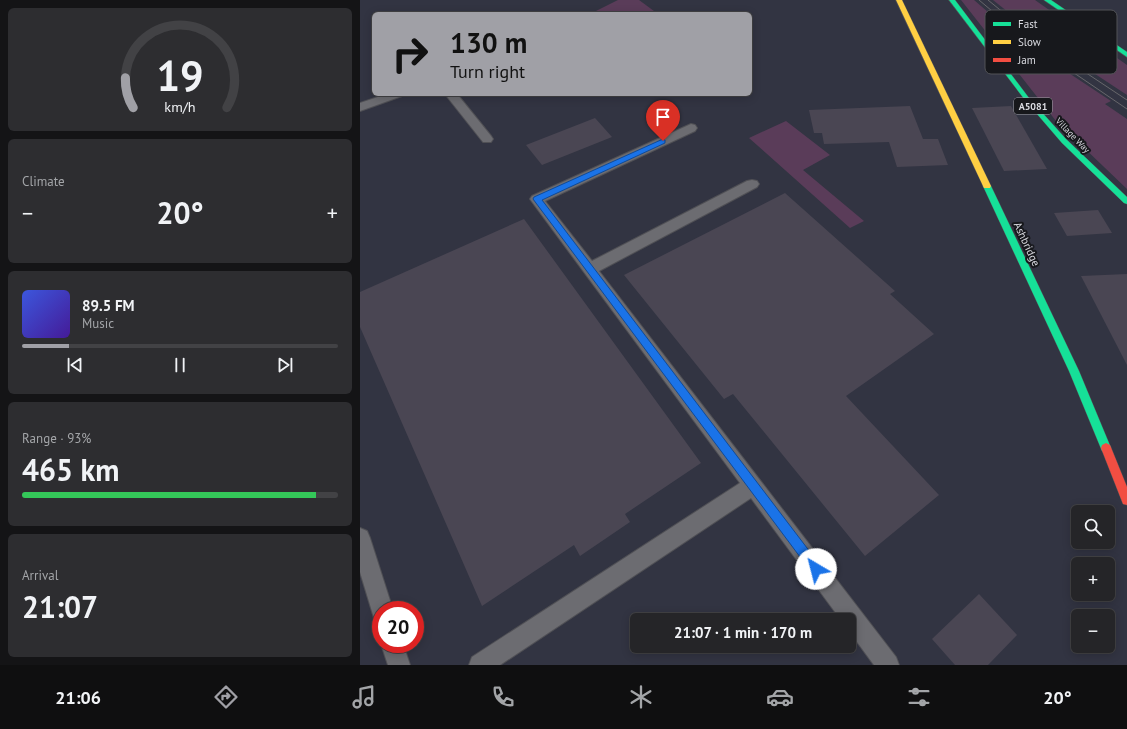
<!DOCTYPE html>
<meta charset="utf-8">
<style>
:root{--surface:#252528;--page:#2d2d30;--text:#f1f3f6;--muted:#a3a5a8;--line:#424245;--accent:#a0a0a6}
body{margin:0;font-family:"PT Sans",sans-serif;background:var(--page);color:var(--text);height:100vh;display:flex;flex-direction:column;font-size:15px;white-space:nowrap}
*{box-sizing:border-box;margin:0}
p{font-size:13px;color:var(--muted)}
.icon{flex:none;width:22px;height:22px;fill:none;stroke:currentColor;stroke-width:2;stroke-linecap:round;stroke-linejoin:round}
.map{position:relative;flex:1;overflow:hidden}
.panel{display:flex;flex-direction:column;gap:8px;padding:8px;background:#141416;width:360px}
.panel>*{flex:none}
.hud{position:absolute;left:12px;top:12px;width:380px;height:84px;border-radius:6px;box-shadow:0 2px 10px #0003,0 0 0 1px var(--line);background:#a0a0a6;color:#111;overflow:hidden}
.fabs{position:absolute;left:711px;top:505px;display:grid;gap:8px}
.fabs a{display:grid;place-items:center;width:44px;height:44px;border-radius:6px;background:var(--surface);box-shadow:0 2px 10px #0003,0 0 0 1px var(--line);font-size:20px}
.speed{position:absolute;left:12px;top:601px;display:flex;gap:8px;font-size:20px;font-weight:700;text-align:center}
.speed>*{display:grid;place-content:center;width:52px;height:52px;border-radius:50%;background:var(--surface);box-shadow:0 2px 10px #0003,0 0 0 1px var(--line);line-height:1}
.speed .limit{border:6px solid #d22;background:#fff;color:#111}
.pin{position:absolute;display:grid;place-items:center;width:34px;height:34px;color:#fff;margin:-41px -17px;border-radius:50% 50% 50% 0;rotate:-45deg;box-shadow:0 0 4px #0007}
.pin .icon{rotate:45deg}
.me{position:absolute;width:44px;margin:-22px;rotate:323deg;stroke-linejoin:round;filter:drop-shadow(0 0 3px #0008)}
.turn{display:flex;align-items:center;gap:14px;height:84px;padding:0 12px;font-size:18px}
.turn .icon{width:52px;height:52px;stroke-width:2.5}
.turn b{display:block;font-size:28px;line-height:34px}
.big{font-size:30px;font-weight:600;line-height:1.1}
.panel .tile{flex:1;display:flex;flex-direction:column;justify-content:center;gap:6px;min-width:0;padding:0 14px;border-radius:6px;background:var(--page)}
.panel .dial{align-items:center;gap:0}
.dial svg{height:104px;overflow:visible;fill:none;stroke:var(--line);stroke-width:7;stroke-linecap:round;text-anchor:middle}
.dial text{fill:var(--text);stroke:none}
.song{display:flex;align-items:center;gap:12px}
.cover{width:48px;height:48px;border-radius:6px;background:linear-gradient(135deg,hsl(230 70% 55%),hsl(260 70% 35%))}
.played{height:4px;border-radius:2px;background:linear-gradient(90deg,var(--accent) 15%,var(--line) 15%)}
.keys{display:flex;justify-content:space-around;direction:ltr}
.heat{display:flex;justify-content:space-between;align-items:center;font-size:22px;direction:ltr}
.charge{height:6px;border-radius:3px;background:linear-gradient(90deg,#34c759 93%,var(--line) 0)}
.trip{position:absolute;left:270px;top:613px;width:226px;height:40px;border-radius:6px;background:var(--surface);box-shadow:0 2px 10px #0003,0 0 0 1px var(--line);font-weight:600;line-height:40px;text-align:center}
.menu{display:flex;height:64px;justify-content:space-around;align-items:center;background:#0f0f10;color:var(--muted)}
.menu .icon{width:28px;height:28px}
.menu .on{color:var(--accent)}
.menu b{font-size:18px;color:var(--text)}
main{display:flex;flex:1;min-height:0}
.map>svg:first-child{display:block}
.built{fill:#323442;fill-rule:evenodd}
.green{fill:#5a3c59}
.building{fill:#4a4653}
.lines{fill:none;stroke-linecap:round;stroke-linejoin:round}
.lane-casing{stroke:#505055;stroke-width:2}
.fast-casing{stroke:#505055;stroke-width:1}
.slow-casing{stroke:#505055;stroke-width:1}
.jam-casing{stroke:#505055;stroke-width:1}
.lane{fill:#6c6c71;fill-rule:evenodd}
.fast{fill:#16e098;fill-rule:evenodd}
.slow{fill:#ffcf43;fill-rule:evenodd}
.jam{fill:#f24e42;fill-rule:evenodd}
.tram{stroke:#67676b;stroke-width:1}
.route{fill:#1a73e8;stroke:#114b97}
.labels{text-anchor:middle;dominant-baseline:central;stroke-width:4;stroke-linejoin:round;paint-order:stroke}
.far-street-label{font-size:9px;fill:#dbdce2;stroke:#17181c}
.shield{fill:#17181c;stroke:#a0a1a7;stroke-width:1}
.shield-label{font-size:10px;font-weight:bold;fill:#dbdce2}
.street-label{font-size:11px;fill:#dbdce2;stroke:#17181c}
.key{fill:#17181c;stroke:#525357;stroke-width:1}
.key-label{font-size:11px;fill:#dbdce2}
</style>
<main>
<section class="panel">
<div class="tile dial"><svg viewBox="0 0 100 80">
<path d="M14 69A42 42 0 1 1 86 69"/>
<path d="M14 69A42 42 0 0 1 8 46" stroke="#a0a0a6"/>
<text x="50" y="56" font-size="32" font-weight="700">19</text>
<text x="50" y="72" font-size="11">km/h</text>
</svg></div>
<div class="tile"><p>Climate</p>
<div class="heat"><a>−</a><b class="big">20°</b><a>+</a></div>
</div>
<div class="tile">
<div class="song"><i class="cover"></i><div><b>89.5 FM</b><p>Music</p></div></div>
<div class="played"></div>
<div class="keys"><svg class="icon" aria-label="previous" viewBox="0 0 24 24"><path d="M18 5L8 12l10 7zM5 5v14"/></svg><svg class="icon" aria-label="pause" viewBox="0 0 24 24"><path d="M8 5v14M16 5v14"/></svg><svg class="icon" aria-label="next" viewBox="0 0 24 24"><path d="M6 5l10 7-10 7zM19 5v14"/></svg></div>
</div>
<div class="tile"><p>Range · 93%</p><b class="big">465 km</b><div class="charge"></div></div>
<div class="tile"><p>Arrival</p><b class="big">21:07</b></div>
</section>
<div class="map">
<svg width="767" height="665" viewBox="0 0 767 665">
<rect width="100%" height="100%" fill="#313136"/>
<path class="built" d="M0,0H767V665H0ZM14,14H390V94H14ZM718,512H748V542H718ZM718,564H748V594H718ZM21,610H55V644H21ZM718,616H748V646H718ZM277,620H489V646H277Z"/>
<g class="green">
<polygon points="258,0 279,0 298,14 236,14 234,12"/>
<polygon points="601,0 614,0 665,44 751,101 745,104 767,119 767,189 696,121"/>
<polygon points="633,0 675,0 767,65 767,95 682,39"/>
<polygon points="426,121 470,155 443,170 504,221 490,228 389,138"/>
</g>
<g class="building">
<polygon points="550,106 563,139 578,139 588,165 537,167 529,142 464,144 462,133 454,133 449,110"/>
<polygon points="651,106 687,169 644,171 612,108"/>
<polygon points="235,118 252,137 182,165 166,145"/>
<polygon points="425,193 535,291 530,294 574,334 486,396 579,495 505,556 373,394 364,399 264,275"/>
<polygon points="738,210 752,233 707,236 694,213"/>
<polygon points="164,219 341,463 265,514 270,522 220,556 214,545 122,606 0,327 0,292"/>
<polygon points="767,274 767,365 721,276"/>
<polygon points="619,594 657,635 628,665 595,665 572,639"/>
</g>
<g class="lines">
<defs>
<g id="lane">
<polygon points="27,94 44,94 42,96 0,111 0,103"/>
<polygon points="85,94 97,94 131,136 133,139 131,142 123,142"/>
<polygon points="331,124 335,125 337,128 335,131 185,201 232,261 387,181 392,180 397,181 399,184 397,187 239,271 536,657 539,665 514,665 489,631 489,620 481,620 391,498 140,665 109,665 112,657 380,483 170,199 172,196"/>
<polygon points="0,528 7,531 10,538 33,610 21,610 21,620 14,618 0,572"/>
<polygon points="21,644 43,644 50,665 28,665"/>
</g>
<g id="fast">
<polygon points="589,0 595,0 669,98 706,139 767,197 767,204 764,203 702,143 665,100"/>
<polygon points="684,0 691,0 767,52 767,57"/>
<polygon points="627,183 631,186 719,371 751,448 750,451 746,453 742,451 709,371 623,186"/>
</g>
<polygon id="slow" points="536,0 542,0 631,186 630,188 624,188 623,186"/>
<polygon id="jam" points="746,443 750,445 767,487 767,505 763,504 741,448 742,445"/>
</defs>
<use href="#lane" class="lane-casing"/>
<use href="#fast" class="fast-casing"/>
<use href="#slow" class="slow-casing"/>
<use href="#jam" class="jam-casing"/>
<use href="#lane" class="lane"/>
<use href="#fast" class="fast"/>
<use href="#slow" class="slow"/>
<use href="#jam" class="jam"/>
<g class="tram">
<polyline points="619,0 670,43 767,109"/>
<polyline points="628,0 678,41 767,100"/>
</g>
</g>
<polygon class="route" points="303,139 305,140 305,143 182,200 460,565 462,569 460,573 456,575 452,573 173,199 174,197"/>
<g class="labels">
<g class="far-street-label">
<text transform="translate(713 135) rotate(46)">Village Way</text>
</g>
<rect class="shield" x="654" y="98" width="38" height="16" rx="3"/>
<g class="shield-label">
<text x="673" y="106">A5081</text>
</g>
<g class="street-label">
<text transform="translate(667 244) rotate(65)">Ashbridge</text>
</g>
</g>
<rect x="625" y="10" width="132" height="64" rx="6" class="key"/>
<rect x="633" y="22" width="18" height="4" fill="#16e098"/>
<rect x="633" y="40" width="18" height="4" fill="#ffcf43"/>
<rect x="633" y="58" width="18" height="4" fill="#f24e42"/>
<g class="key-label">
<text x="658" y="28">Fast</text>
<text x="658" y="46">Slow</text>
<text x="658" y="64">Jam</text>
</g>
</svg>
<div class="fabs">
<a><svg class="icon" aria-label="search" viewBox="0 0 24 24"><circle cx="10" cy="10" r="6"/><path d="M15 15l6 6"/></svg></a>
<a>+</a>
<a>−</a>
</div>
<div class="speed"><div class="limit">20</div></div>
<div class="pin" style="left:303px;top:141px;background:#d93025"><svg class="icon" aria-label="arrive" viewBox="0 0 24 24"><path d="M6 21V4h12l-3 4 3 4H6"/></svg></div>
<svg class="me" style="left:456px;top:569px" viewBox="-20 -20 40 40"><circle r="19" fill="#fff"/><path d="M0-13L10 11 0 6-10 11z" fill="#1a73e8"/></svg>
<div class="trip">21:07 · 1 min · 170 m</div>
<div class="hud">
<div class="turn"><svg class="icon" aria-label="right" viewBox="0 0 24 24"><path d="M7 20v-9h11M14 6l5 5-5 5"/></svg><div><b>130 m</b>Turn right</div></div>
</div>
</div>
</main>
<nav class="menu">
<b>21:06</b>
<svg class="icon on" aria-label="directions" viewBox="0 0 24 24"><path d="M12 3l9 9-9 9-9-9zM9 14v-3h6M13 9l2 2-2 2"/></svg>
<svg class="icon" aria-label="music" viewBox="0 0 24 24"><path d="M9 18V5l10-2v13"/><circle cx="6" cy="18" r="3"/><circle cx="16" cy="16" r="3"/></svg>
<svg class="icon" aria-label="phone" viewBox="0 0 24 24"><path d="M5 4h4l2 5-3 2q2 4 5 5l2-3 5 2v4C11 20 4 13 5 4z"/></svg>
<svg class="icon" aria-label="climate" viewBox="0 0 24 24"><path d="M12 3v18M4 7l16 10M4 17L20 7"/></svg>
<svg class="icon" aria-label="car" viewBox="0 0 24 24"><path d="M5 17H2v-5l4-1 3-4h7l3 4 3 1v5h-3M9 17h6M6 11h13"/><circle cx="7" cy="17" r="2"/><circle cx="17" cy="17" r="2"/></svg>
<svg class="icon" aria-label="filters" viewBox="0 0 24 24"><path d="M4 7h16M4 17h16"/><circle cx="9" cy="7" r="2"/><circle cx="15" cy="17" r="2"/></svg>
<b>20°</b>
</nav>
